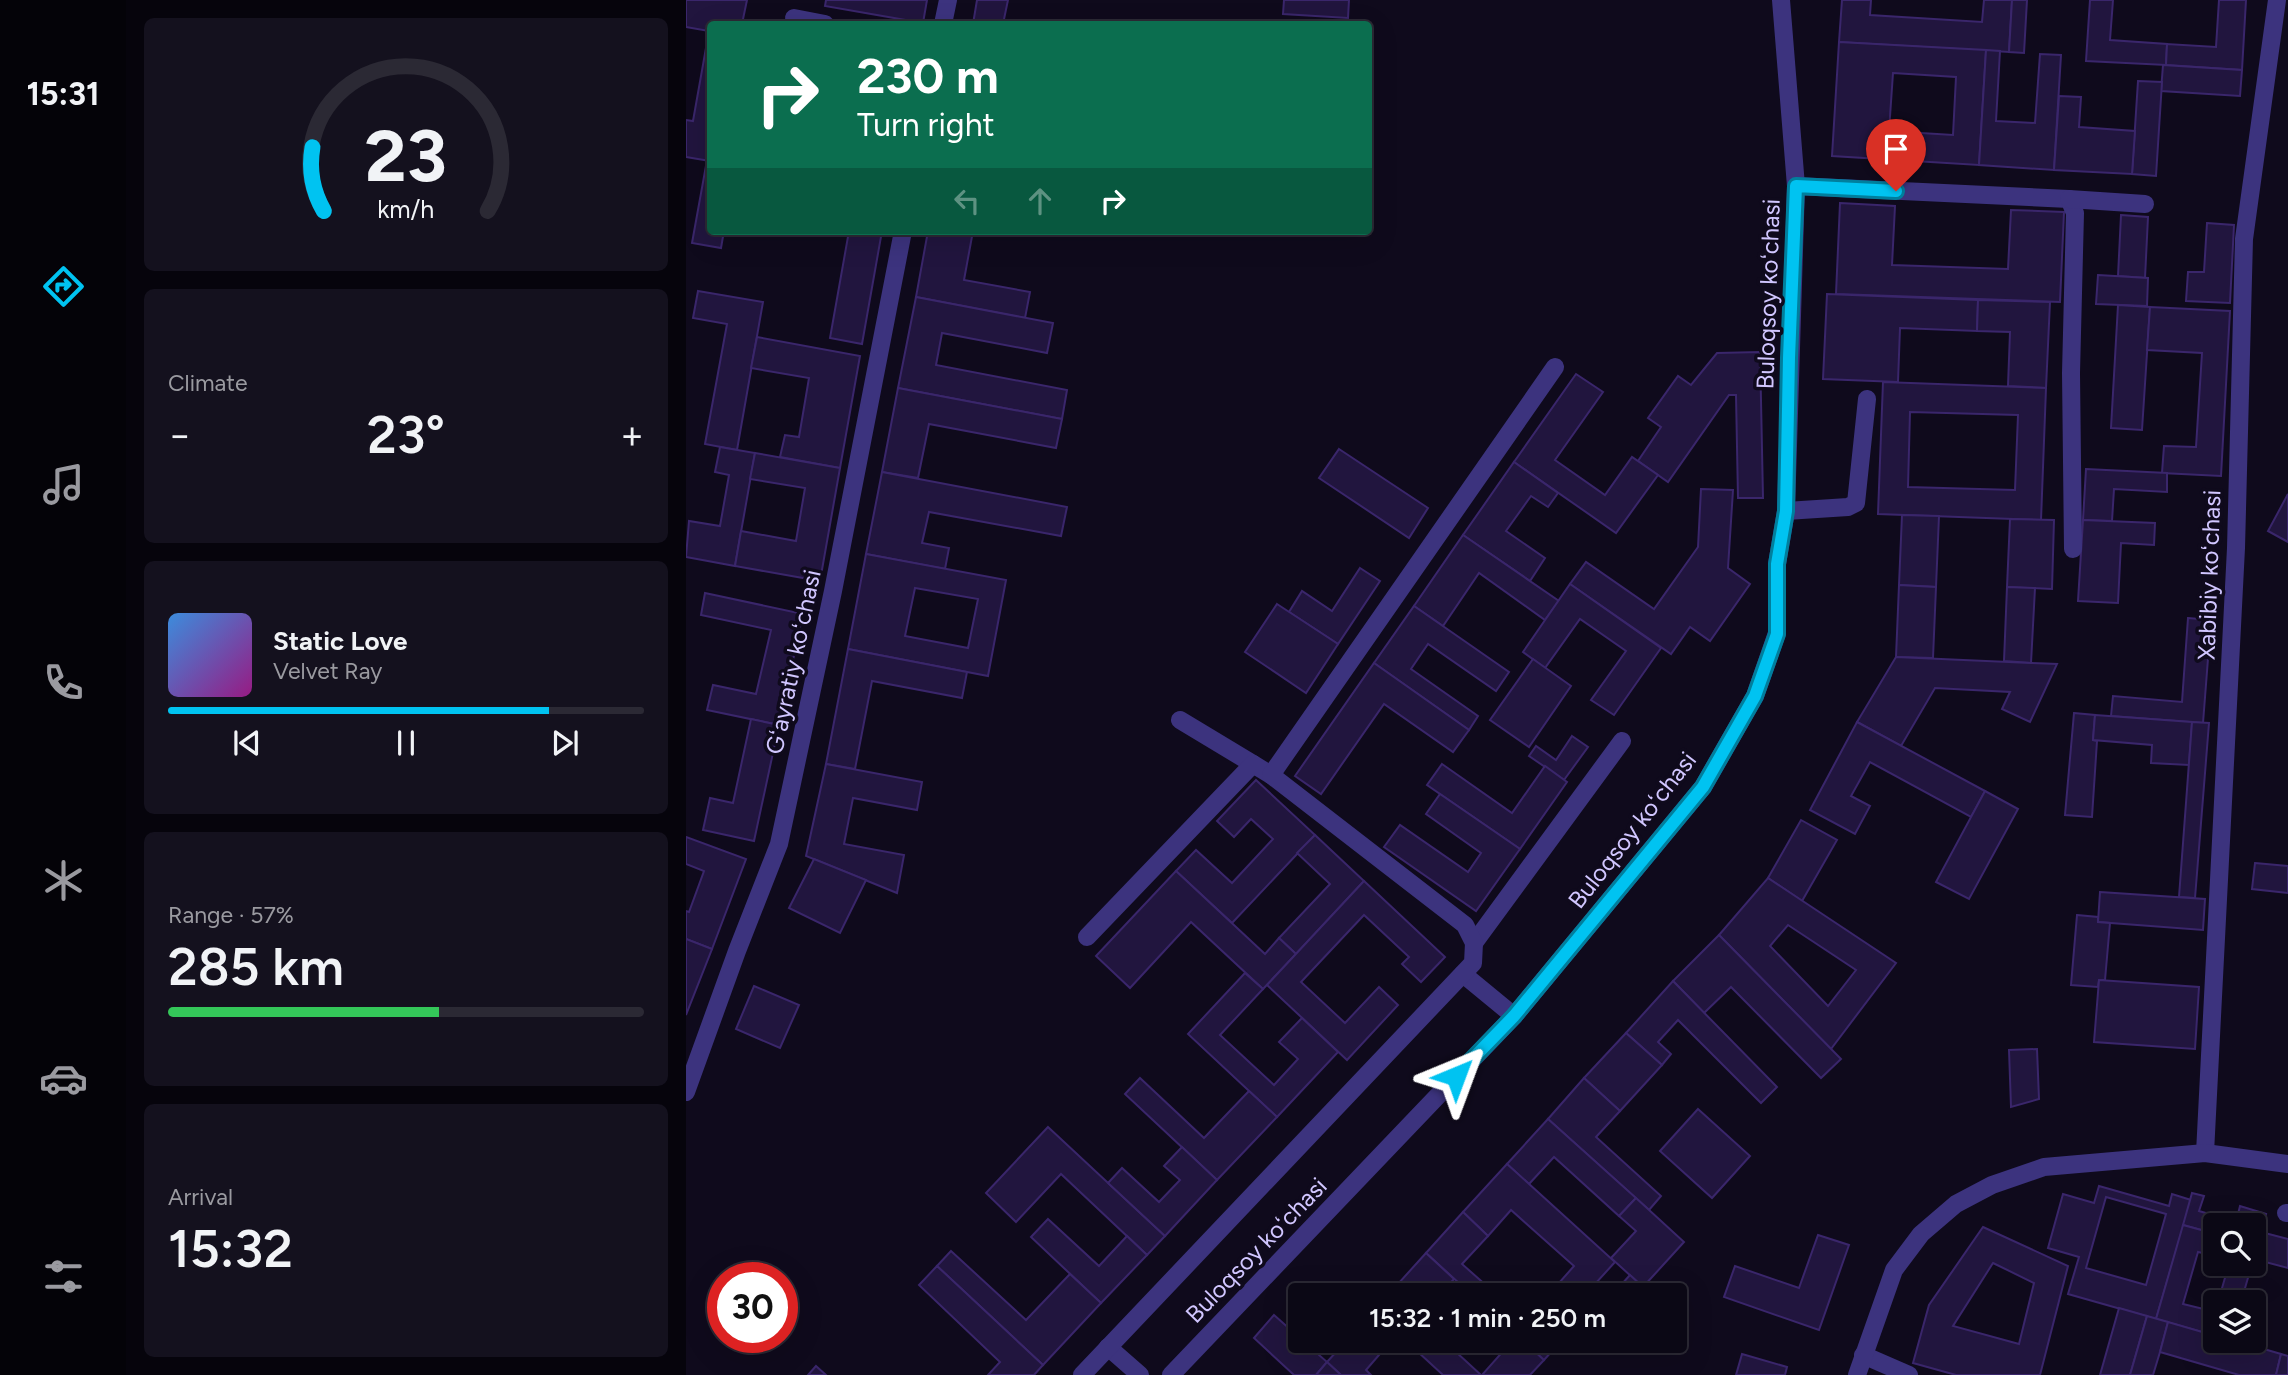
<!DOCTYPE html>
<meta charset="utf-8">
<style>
:root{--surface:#0b0815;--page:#14111e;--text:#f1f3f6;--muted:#9a9aa0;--line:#2b2934;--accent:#00c3f1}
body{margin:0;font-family:Figtree,sans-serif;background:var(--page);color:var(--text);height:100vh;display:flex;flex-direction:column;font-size:26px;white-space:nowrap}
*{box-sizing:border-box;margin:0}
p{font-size:23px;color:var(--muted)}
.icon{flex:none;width:38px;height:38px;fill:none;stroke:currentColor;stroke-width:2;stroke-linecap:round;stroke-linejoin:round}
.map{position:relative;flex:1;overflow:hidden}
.details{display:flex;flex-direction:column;gap:18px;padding:18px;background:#06040c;width:560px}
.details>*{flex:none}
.top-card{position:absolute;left:21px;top:21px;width:665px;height:214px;border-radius:7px;box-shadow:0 7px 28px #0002,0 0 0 2px var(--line);background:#0b6e4f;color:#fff;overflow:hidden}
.controls{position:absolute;left:1517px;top:1213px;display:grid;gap:14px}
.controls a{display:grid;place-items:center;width:63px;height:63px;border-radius:7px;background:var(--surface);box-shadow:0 7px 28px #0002,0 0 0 2px var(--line);font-size:35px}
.speed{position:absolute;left:21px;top:1262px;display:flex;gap:14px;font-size:35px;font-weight:700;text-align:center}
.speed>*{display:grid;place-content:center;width:91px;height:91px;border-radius:50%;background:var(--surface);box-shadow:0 7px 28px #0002,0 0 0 2px var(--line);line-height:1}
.speed .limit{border:10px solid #d22;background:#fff;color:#111}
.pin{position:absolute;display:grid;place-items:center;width:60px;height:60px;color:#fff;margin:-72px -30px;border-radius:50% 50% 50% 0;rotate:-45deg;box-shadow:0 0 7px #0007}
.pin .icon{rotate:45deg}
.me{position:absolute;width:77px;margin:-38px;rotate:44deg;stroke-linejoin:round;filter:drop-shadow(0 0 5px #0008)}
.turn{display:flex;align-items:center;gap:24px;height:147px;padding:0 35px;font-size:32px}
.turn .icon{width:91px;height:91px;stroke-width:2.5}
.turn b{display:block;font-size:49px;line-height:60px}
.lanes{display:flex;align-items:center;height:66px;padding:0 35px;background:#0003;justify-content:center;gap:35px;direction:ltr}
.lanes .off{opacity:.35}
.big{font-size:52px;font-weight:600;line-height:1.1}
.details .tile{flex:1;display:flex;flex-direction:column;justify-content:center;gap:10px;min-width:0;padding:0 24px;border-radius:10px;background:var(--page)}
.details .dial{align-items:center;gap:0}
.dial svg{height:182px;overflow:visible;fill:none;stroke:var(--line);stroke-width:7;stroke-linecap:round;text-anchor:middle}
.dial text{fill:var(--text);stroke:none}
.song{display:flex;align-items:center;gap:21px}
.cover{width:84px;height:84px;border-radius:10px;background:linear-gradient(135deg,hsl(210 70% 55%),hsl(310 70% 35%))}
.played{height:7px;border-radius:4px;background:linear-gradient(90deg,var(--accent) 80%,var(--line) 80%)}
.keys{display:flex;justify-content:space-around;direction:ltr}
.heat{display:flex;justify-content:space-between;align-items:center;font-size:38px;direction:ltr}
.charge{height:10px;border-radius:5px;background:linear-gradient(90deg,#34c759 57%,var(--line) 0)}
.trip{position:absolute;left:602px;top:1283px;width:399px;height:70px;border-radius:7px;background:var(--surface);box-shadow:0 7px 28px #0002,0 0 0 2px var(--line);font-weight:600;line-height:70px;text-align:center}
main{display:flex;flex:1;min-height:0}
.dock{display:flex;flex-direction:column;width:126px;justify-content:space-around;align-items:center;background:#040308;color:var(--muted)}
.dock .icon{width:49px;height:49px}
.dock .on{color:var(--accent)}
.dock b{font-size:32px;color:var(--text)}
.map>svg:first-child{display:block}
.building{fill:#21153e;stroke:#3a266b;stroke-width:2;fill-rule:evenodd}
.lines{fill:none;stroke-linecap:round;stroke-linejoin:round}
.minor{stroke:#3c337e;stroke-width:18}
.route-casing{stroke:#007f9d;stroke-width:18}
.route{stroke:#00c3f1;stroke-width:12}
.labels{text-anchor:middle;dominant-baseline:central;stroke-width:7;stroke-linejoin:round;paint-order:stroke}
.street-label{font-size:24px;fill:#d1c6ff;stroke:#0f0a1c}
</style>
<main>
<nav class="dock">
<b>15:31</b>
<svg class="icon on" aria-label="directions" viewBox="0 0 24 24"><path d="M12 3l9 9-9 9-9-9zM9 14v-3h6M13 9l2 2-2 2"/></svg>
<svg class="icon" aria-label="music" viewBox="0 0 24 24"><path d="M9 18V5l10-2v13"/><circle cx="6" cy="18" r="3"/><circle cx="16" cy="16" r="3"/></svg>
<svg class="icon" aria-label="phone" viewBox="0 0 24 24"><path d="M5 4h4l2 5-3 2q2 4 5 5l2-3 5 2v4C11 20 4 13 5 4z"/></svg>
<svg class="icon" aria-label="climate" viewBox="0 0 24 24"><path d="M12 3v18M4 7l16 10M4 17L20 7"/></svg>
<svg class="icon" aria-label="car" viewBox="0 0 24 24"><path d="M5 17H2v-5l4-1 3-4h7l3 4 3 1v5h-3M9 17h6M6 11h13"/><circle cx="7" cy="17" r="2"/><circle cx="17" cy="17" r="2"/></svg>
<svg class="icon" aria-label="filters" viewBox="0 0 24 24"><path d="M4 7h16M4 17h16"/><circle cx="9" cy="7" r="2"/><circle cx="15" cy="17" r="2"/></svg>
</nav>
<section class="details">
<div class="tile dial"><svg viewBox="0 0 100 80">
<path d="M14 69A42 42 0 1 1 86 69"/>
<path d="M14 69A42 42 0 0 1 9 41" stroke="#00c3f1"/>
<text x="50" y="56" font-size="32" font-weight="700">23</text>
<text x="50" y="72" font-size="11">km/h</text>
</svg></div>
<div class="tile"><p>Climate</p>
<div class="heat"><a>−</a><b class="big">23°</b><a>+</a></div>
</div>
<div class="tile">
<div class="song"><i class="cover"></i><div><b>Static Love</b><p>Velvet Ray</p></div></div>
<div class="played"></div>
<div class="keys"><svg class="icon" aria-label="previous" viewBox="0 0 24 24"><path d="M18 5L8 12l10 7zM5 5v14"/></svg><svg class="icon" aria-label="pause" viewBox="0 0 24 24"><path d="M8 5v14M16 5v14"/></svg><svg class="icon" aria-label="next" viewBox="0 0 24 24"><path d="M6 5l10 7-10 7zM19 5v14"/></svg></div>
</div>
<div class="tile"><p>Range · 57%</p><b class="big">285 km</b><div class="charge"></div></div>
<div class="tile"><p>Arrival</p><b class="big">15:32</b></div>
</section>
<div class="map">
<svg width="1602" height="1375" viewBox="0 0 1602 1375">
<rect width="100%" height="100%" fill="#0f0a1c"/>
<g class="building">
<polygon points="0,0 61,0 56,24 24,24 24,161 0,157 0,120 7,121 23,31 0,27"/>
<polygon points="140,0 241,0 237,23 139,6"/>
<polygon points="291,0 322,0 317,24 287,24"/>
<polygon points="598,0 663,0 662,18 597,14"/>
<polygon points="1156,0 1185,0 1184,15 1296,22 1298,0 1326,0 1323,52 1153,42"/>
<polygon points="1326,0 1341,0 1338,53 1323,52"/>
<polygon points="1404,0 1427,0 1424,40 1481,44 1480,65 1400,61"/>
<polygon points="1533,0 1560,0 1556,70 1480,65 1481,44 1530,47"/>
<path d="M1153,42L1300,50L1293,165L1146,156ZM1207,73L1270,77L1267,135L1203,131Z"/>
<polygon points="1300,50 1314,51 1310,121 1349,123 1354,54 1375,55 1368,170 1293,165"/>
<polygon points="1477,65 1556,70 1554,96 1475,91"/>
<polygon points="1452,81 1476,82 1470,176 1446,174"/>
<polygon points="1373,96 1395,97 1393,127 1449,131 1446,174 1368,170"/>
<polygon points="21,160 24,161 24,231 38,231 35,248 6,243"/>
<polygon points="1154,203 1209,206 1206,265 1322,269 1325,210 1378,212 1374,302 1150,294"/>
<polygon points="1435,215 1462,217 1459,278 1432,276"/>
<polygon points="1521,223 1548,225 1544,303 1500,301 1502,272 1518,272"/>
<polygon points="163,231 196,231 176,344 144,338"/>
<polygon points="242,231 287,231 278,280 344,292 339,318 230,297"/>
<polygon points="1412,275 1462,278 1461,306 1410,304"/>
<polygon points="12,291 77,302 51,450 19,444 41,324 7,318"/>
<polygon points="1141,294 1292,300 1291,331 1214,328 1212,382 1137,379"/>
<polygon points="230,297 367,323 361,353 256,333 250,365 381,390 376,419 212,388"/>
<polygon points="1292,300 1364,302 1360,388 1322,386 1324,332 1291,331"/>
<polygon points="1432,305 1464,307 1456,430 1425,428"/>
<polygon points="1464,307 1544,311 1535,476 1476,473 1478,446 1510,447 1516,353 1461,350"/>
<polygon points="71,337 174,356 154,468 94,457 99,435 113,437 123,378 65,368"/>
<polygon points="1074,352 1077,498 1052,498 1050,395 1043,395 982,482 952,461 975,427 962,418 992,376 1005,385 1031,353"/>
<polygon points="890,374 917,392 869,460 919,495 946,457 972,475 930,533 828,462"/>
<path d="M1197,382L1360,388L1355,520L1192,514ZM1224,412L1332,415L1329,490L1222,487Z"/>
<polygon points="212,388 376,419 370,448 243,424 232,478 196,472"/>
<polygon points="34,447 69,453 49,566 0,557 3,521 34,526 43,475 29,472"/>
<polygon points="653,449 742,508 723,538 633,478"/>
<polygon points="69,453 154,468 134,581 49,566 55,531 110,541 119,488 64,479"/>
<polygon points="828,462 872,493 862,507 845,496 820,531 859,558 844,581 777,535"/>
<polygon points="1400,469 1481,473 1481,492 1428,489 1426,521 1397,520"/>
<polygon points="196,472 381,507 375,536 243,512 236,543 263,548 259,569 180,554"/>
<polygon points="1015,489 1047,490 1042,568 1064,584 1024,641 1004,627 985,654 884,584 900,562 968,609 1012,547"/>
<polygon points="1602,494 1602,542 1582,531"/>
<polygon points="1216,515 1253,516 1250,587 1213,585"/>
<polygon points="1324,519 1368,520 1366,589 1321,587"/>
<polygon points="1397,520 1469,523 1468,545 1435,543 1432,603 1392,601"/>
<polygon points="777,535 873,601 859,620 793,573 757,626 728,606"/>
<path d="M180,554L320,580L302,676L162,649ZM229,588L292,599L282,648L219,636Z"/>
<polygon points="674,568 694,581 652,644 603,612 616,591 646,611"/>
<polygon points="884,584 975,648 928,715 905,700 940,651 894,619 859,668 837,652"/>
<polygon points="1213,585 1250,587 1247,658 1210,657"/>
<polygon points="1321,587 1349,588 1345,663 1318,661"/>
<polygon points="19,593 117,614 93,725 21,710 27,685 70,694 85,630 15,615"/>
<polygon points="591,604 652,644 620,693 559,652"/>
<polygon points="728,606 823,672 810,691 742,644 725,669 792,716 783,730 688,663"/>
<polygon points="1502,618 1525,620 1517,723 1425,716 1427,696 1496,702"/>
<polygon points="162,649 281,672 276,698 186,681 169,769 140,764"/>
<polygon points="1210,657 1345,663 1371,664 1344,722 1316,709 1324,692 1249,688 1215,746 1171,722"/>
<polygon points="847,659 885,686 843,747 804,720"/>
<polygon points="688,663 783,730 767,752 698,704 635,794 609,776"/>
<polygon points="1388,713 1409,715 1407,740 1411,741 1406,817 1379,815"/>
<polygon points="1409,715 1506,722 1503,765 1465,763 1466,745 1407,740"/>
<polygon points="65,719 93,725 68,841 17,830 24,798 47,803"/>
<polygon points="1171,722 1299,791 1285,817 1184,762 1165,796 1184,806 1169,834 1124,810"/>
<polygon points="1506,722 1523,723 1509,898 1493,897"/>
<polygon points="886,736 902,747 878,780 843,756 850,746 870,760"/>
<polygon points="140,764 236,782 231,810 167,798 158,844 218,855 211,893 120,856"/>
<polygon points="756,764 826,813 859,766 881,782 834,849 741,785"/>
<polygon points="570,780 629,835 546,923 490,871 510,850 546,883 587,839 565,819 548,837 531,821"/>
<polygon points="1299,791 1332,809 1283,899 1250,882"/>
<polygon points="754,794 834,849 790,911 698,847 714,825 782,872 795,853 740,814"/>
<polygon points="1115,820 1151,840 1116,901 1082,878"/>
<polygon points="629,835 678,881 610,954 593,938 644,884 611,853"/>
<polygon points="0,837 60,859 26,949 0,939 0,911 3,912 18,871 0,864"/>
<polygon points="128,859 180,880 154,933 103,908"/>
<polygon points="1569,863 1602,866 1602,893 1566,889"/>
<polygon points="490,871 579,954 593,938 610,954 577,989 505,922 444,988 410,956"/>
<path d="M1082,878L1210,963L1145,1049L1033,935ZM1102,925L1170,970L1142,1006L1084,946Z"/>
<polygon points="678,881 759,957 735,982 716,964 723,957 678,915 615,982 659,1023 693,987 712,1005 661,1060 581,985"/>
<polygon points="1414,892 1519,899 1517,930 1412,922"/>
<polygon points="1391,915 1412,917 1412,922 1424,923 1419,980 1413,980 1412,987 1385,985"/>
<polygon points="1033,935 1155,1059 1135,1078 1045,987 1018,1013 987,981"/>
<polygon points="0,939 26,949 0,1015"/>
<polygon points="559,973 577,989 534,1035 588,1085 612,1059 593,1042 616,1018 652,1052 591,1117 502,1034"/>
<polygon points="1413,980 1513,987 1509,1049 1408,1042"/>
<polygon points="987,981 1091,1087 1075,1103 992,1020 972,1042 985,1054 976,1065 940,1033"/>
<polygon points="68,986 113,1005 94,1048 50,1029"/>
<polygon points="940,1033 976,1065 934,1111 898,1078"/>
<polygon points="1351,1049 1353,1099 1325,1107 1323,1050"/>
<polygon points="454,1078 518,1138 563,1091 591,1117 531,1180 439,1094"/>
<polygon points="898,1078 934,1111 910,1137 975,1196 963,1210 862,1119"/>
<polygon points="1012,1109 1064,1156 1026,1198 974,1151"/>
<polygon points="862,1119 950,1198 933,1216 868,1157 843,1184 821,1164"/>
<polygon points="362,1127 479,1236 461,1255 375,1174 330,1222 300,1193"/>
<polygon points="496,1147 531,1180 479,1236 422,1183 436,1168 473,1202 494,1180 478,1166"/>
<polygon points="821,1164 929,1262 899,1295 868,1295 865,1292 888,1266 825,1210 802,1236 777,1212"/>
<path d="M1413,1186L1483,1206L1486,1194L1505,1200L1470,1319L1382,1294L1393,1257L1362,1248L1377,1194L1408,1203ZM1420,1197L1480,1214L1460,1285L1400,1268Z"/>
<polygon points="1506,1193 1518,1196 1513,1211 1550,1222 1554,1206 1580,1214 1571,1246 1568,1245 1568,1225 1530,1225 1530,1234 1497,1225"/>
<polygon points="950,1198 998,1242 957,1287 925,1258 950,1231 933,1216"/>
<polygon points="777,1212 802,1236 776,1264 811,1295 786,1295 740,1253"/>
<polygon points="362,1219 413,1266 441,1236 461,1255 415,1303 345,1237"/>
<polygon points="1497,1225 1530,1234 1530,1256 1512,1252 1497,1304 1530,1312 1530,1336 1470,1319"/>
<path d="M1297,1227L1382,1266L1354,1375H1270L1227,1363L1243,1305ZM1307,1263L1348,1283L1333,1344L1267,1326Z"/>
<polygon points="1575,1232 1602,1239 1602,1268 1568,1259"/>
<polygon points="1132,1235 1163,1245 1133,1330 1038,1297 1049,1266 1113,1288"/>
<polygon points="265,1251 340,1320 384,1274 415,1303 357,1365 251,1266"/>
<polygon points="740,1253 768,1279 754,1295 702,1295"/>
<polygon points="1543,1264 1566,1264 1555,1302 1532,1302"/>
<polygon points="251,1266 357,1365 348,1375 302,1375 314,1362 233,1285"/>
<polygon points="944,1275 957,1287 950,1295 926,1295"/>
<polygon points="1433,1308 1461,1316 1444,1375 1414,1375"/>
<polygon points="588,1315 641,1362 630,1375 608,1375 568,1338"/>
<polygon points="1461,1316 1482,1322 1474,1352 1467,1375 1444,1375"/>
<polygon points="1482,1322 1530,1336 1530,1340 1547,1340 1595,1354 1590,1375 1553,1375 1474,1352"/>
<polygon points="661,1340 706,1340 680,1370 685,1375 655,1375 641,1362"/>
<polygon points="719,1340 757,1340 795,1375 757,1375"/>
<polygon points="827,1340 837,1340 858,1360 844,1375 796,1375"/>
<polygon points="837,1340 876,1340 858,1360"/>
<polygon points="1056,1354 1101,1367 1099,1375 1050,1375"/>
<polygon points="1595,1354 1602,1356 1602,1375 1590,1375"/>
<polygon points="641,1362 655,1375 630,1375"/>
<polygon points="130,1366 140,1375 122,1375"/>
</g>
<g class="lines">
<g class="minor">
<polyline points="108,18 139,24"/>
<polyline points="257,24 262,0"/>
<polyline points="1110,186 1383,199 1389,213 1385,373 1387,549"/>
<polyline points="1383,199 1459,204"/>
<polyline points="1100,511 1162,507 1170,503 1181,399"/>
<polyline points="494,720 567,764"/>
<polyline points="401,937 567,764 585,775"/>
<polyline points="788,943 936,741"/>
<polyline points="777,974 828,1016"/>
<polyline points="0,1092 51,951 93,844 147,591 217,231"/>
<polyline points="1519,1153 1550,548 1558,239 1591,0"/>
<polyline points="1600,1213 1602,1213"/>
<polyline points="422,1347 454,1375"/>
<polyline points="1177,1355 1223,1375"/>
<polyline points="396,1375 787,963 788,943 779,925 585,775 869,367"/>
<polyline points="485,1375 828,1016 1017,787 1069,696 1091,633 1091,564 1100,511 1110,186 1095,0"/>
<polyline points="1171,1375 1208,1270 1235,1234 1270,1204 1306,1185 1358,1167 1519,1153 1602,1164"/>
</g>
</g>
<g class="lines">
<defs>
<polyline id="route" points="770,1076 828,1016 1017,787 1069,696 1091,634 1091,564 1100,511 1103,358 1110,186 1210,191"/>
</defs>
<use href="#route" class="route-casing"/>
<use href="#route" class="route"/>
</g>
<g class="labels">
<g class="street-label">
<text transform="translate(1082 294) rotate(-88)">Buloqsoy koʻchasi</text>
<text transform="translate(1523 575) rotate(-88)">Xabibiy koʻchasi</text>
<text transform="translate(107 662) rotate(-78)">Gʻayratiy koʻchasi</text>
<text transform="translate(946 830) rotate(-52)">Buloqsoy koʻchasi</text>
<text transform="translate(570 1250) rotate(-46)">Buloqsoy koʻchasi</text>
</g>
</g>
</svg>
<div class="controls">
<a><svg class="icon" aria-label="search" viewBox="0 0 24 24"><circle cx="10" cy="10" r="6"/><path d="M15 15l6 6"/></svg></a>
<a><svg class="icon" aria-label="layers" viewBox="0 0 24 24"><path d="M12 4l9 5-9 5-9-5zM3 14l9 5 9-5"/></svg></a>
</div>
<div class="speed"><div class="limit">30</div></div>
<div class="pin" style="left:1210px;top:191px;background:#d93025"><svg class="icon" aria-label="arrive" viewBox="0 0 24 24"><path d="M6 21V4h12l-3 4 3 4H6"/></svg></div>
<svg class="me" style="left:770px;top:1076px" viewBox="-20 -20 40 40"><path d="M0-17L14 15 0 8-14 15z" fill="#00c3f1" stroke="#fff" stroke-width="4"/></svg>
<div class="trip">15:32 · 1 min · 250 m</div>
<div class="top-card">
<div class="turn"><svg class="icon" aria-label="right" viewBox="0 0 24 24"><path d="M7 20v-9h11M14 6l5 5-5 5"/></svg><div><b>230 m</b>Turn right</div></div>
<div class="lanes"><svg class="icon off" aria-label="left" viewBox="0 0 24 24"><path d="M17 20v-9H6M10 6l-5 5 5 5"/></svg><svg class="icon off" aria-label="ahead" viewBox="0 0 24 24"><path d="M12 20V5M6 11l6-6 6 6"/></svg><svg class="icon" aria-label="right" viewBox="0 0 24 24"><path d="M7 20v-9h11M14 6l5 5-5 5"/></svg></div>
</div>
</div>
</main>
